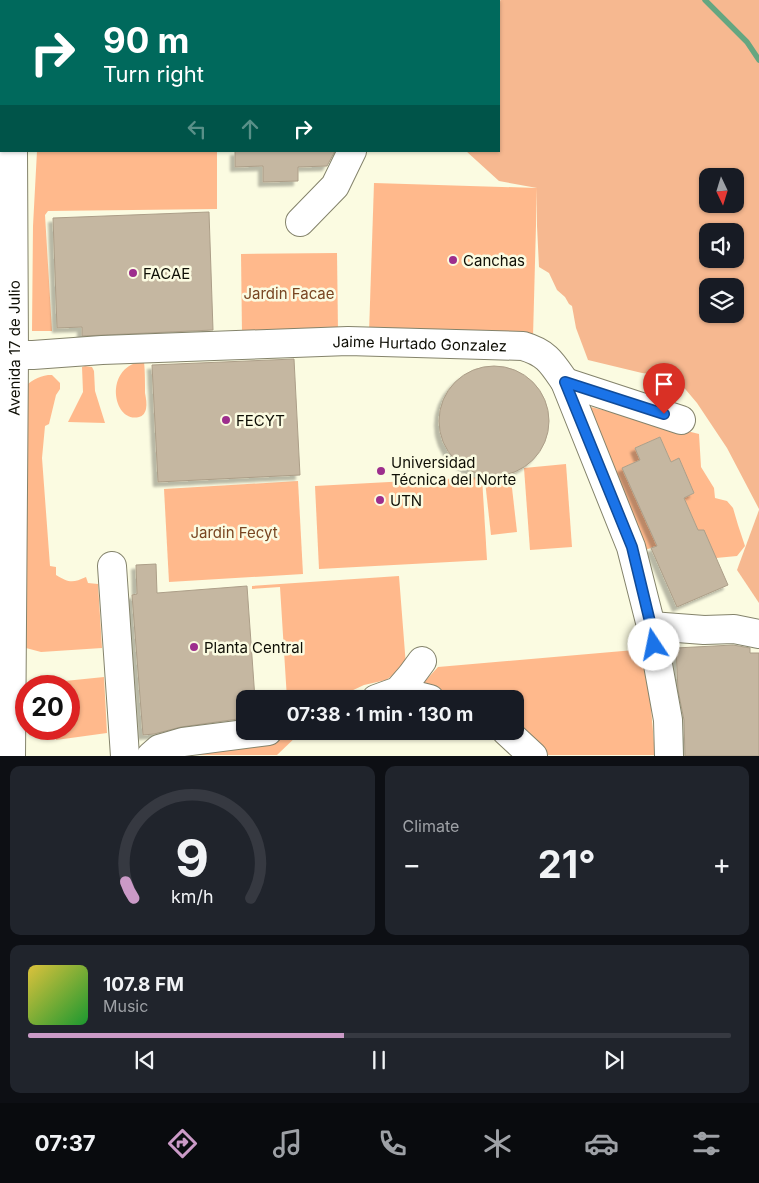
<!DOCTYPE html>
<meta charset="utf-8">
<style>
:root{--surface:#171b24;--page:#20242c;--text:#f1f3f6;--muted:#9ea1a6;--line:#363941;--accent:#cb9ac7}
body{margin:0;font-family:Inter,sans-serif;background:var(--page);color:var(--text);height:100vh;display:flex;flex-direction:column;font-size:19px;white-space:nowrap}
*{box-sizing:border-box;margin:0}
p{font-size:16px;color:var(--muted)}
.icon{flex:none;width:28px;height:28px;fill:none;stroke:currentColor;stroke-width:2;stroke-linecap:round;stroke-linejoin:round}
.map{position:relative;height:756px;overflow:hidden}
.drawer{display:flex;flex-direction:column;gap:10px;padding:10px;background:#0d0f14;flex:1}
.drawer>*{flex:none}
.top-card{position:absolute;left:0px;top:0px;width:500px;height:152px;box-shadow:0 1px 4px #0004;background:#00695c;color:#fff;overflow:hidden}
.needle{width:32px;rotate:176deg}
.buttons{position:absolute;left:699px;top:168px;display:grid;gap:10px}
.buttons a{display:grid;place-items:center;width:45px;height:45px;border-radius:10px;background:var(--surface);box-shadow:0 1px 4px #0004;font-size:25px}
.speed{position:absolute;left:15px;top:675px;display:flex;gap:10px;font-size:25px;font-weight:700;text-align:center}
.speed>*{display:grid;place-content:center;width:65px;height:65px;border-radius:50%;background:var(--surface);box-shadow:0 1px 4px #0004;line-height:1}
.speed .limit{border:8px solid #d22;background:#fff;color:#111}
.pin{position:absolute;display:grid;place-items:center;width:42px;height:42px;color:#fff;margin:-51px -21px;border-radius:50% 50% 50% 0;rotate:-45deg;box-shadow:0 0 5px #0007}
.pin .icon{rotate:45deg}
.me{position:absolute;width:55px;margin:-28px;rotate:349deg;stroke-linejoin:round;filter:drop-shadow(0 0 4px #0008)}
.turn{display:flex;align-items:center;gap:18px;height:105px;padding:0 20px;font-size:22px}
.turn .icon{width:65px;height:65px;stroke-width:2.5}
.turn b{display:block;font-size:35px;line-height:42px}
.lanes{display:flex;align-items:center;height:48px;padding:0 20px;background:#0003;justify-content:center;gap:25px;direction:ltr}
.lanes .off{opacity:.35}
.big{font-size:38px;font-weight:700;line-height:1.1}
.drawer .tile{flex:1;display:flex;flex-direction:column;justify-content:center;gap:8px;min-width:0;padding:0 18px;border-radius:10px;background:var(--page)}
.drawer .dial{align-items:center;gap:0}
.dial svg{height:130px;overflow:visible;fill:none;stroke:var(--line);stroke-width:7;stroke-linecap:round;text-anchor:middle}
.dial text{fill:var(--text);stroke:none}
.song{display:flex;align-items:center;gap:15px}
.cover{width:60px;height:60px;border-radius:8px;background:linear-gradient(135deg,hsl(50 70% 55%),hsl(130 70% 35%))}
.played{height:5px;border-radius:2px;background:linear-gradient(90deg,var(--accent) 45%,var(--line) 45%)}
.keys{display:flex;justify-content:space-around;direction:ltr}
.heat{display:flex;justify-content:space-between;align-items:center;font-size:28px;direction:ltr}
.drawer .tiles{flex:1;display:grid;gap:10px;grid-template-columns:1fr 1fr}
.tile:last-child{grid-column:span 2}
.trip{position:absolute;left:236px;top:690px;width:288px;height:50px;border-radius:10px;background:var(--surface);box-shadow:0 1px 4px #0004;font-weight:700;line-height:50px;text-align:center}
.tab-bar{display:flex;height:80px;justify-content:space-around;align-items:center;background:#090b0e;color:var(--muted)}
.tab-bar .icon{width:35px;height:35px}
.tab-bar .current{color:var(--accent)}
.tab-bar b{font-size:22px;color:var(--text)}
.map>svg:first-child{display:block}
.green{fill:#ffb98c}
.forest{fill:#f6b890;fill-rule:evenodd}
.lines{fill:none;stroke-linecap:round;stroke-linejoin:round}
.stream{stroke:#65a680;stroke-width:5.5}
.building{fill:#c5b7a1;stroke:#ac9e88;filter:url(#shadow)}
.minor-casing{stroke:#84836b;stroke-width:30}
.major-casing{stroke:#84836b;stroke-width:30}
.minor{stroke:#fff;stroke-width:28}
.major{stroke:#fff;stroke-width:28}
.route-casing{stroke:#114b97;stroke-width:12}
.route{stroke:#1a73e8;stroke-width:9}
.poi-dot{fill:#9d2e8d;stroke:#fbfbe1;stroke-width:2}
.labels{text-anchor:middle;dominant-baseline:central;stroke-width:5;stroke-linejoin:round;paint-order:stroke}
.poi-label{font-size:15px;fill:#0f0f06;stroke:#fbfbe1;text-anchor:start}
.park-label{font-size:15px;fill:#784521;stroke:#fbfbe1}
.street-label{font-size:15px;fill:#0f0f06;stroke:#fbfbe1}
</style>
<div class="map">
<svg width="759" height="756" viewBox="0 0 759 756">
<defs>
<filter id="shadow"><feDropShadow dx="-4.5" dy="4.5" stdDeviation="1" flood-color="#0004"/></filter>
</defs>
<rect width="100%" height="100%" fill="#fbfbe1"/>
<g class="green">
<rect x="101" y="0" width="228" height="1"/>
<polygon points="37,151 217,151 217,209 48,211 45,215 52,331 32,331 33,226"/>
<polygon points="374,183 537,188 533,337 369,333"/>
<polygon points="337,253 338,331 242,334 241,254"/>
<path d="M144,361C145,372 145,382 145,393C146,398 147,404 146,409C145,413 143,416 139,417C113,424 102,366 144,361Z"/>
<polygon points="85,366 92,367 94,371 95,391 105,423 68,422 83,392 82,367"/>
<path d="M48,375H52L60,383V389L56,395L49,424L45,426L42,458L50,566L56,567V575C69,583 73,583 86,577L88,583L98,584L102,648L41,652L26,648L24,389C30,380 38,377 48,375Z"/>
<polygon points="583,405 699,434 701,467 714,488 715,498 727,501 733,508 738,525 745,546 737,556 716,558 698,530 684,498 694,493 679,459 671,462 660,437 635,448 640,460 622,468 657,546 642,551"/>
<polygon points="566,464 572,547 530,550 524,468"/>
<polygon points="482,477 487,560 319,569 315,486"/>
<polygon points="511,479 517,532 491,535 485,481"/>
<polygon points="298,481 303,574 169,582 164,489"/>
<polygon points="399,576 406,666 386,680 364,685 334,699 287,699 280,587 252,589 252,586"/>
<polygon points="646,649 655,755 541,755 515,731 515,699 459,699 416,691 438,667"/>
<polygon points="104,677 107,733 56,740 56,729 69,729 69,686 55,686 55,682"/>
<polygon points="299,734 277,755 178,755 178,749"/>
</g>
<g class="forest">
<path d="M329,0H500L499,1L501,0H759V509L727,448L697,403L675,377L642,373L588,360L576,328L572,306L569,304L565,297L557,290L549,273L539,267L537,226V188L499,181L466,151H499V1H329ZM708,176H735V204H708ZM708,231H735V259H708ZM708,286H735V314H708Z"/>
<polygon points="759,510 759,603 737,570"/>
</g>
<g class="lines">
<polyline class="stream" points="705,0 747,42 759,60"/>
</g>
<g class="building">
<polygon points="235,151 335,151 327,166 298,167 298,181 263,182 263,166 235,167"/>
<polygon points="209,212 213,330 82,336 82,327 57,328 53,218"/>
<polygon points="294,359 300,475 158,482 152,365"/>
<circle cx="494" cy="421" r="55"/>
<polygon points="660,437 671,462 679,458 694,493 684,498 698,530 704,530 728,585 677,607 651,548 657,546 622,468 640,460 635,448"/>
<polygon points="156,564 157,593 247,586 255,699 245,699 245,718 181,727 154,734 143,735 132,595 137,594 136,565"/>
<polygon points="733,645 750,648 750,653 759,653 759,756 685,756 684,720 678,690 676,648"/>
</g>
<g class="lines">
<defs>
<g id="minor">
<polyline points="300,222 335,186 352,151"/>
<path id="s1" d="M0,355H33L102,350L348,341L523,346C547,353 552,363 565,382L631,547L651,626L668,720L669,756"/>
<polyline points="565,382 681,420"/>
<polyline points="112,566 125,756"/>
<polyline points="651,626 704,630 734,629 759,634"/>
<polyline points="398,691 430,699"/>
<polyline points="376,699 398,691 411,676 422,661"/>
<polyline points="506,731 533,756"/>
<polyline points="151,756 159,749 183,742 268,731"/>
</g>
<g id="major">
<polyline points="13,0 13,1"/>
<path id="s2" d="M11,756L14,355L13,151"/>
</g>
</defs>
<use href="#minor" class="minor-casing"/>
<use href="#major" class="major-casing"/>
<use href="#minor" class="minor"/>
<use href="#major" class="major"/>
</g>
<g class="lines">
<defs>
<polyline id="route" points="654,645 651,626 632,547 565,382 664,414"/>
</defs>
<use href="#route" class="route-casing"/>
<use href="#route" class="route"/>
</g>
<g class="poi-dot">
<circle cx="453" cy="260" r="5"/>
<circle cx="133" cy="273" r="5"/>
<circle cx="226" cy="420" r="5"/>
<circle cx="381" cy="471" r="5"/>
<circle cx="380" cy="500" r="5"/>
<circle cx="194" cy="647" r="5"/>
</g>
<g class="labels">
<g class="poi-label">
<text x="463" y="260">Canchas</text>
<text x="143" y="273">FACAE</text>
<text x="236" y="420">FECYT</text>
<text x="391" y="462">Universidad<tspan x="391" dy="17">Técnica del Norte</tspan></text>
<text x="390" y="500">UTN</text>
<text x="204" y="647">Planta Central</text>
</g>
<g class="park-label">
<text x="289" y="293">Jardin Facae</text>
<text x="234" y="532">Jardin Fecyt</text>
</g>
<g class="street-label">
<text stroke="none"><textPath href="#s1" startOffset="420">Jaime Hurtado Gonzalez</textPath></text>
<text stroke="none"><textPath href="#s2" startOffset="408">Avenida 17 de Julio</textPath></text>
</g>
</g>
</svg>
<div class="buttons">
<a><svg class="needle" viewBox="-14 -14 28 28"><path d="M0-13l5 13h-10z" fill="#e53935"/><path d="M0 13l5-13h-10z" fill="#9ea1a6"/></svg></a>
<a><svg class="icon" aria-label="sound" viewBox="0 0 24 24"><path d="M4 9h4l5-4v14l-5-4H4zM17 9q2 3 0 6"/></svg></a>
<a><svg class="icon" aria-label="layers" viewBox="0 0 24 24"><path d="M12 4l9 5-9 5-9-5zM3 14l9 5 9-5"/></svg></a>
</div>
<div class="speed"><div class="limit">20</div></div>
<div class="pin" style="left:664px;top:414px;background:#d93025"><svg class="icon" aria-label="arrive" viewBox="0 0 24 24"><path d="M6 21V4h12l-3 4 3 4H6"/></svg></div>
<svg class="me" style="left:654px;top:645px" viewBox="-20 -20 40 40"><circle r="19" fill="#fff"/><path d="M0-13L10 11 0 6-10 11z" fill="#1a73e8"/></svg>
<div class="trip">07:38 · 1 min · 130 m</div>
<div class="top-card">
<div class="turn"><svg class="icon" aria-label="right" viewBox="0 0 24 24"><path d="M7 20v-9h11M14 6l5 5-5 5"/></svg><div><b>90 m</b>Turn right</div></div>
<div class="lanes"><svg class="icon off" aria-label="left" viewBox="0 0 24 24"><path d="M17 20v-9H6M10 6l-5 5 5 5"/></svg><svg class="icon off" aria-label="ahead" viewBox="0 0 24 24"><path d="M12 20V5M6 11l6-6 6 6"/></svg><svg class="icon" aria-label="right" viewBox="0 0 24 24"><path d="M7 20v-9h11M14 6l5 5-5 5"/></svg></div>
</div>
</div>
<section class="drawer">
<div class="tiles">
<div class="tile dial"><svg viewBox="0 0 100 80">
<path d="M14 69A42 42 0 1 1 86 69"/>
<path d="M14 69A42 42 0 0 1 9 59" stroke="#cb9ac7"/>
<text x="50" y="56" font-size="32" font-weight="700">9</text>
<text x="50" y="72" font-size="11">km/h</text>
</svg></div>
<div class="tile"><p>Climate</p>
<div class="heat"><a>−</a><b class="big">21°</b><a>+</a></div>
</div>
<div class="tile">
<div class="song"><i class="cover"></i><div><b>107.8 FM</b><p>Music</p></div></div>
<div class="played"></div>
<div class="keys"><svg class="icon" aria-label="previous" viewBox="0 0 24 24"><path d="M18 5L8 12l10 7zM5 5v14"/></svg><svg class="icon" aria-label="pause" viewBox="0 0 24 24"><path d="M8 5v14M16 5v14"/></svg><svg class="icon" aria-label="next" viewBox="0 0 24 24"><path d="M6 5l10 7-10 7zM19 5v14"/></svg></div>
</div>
</div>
</section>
<nav class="tab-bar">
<b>07:37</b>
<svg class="icon current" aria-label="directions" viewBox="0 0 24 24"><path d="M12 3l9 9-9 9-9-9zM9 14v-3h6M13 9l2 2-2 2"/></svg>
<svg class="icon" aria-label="music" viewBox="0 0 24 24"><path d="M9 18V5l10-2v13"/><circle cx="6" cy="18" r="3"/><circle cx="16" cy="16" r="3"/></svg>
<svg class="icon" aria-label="phone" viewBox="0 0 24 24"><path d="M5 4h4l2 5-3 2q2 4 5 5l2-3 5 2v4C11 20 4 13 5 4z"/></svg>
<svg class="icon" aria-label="climate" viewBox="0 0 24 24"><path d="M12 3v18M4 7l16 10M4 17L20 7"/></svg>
<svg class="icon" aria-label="car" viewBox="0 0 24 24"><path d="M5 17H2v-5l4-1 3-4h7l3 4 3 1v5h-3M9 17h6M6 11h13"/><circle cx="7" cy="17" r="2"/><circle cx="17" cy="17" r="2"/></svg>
<svg class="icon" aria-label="filters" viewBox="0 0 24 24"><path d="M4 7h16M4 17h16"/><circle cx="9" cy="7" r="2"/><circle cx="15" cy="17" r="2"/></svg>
</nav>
